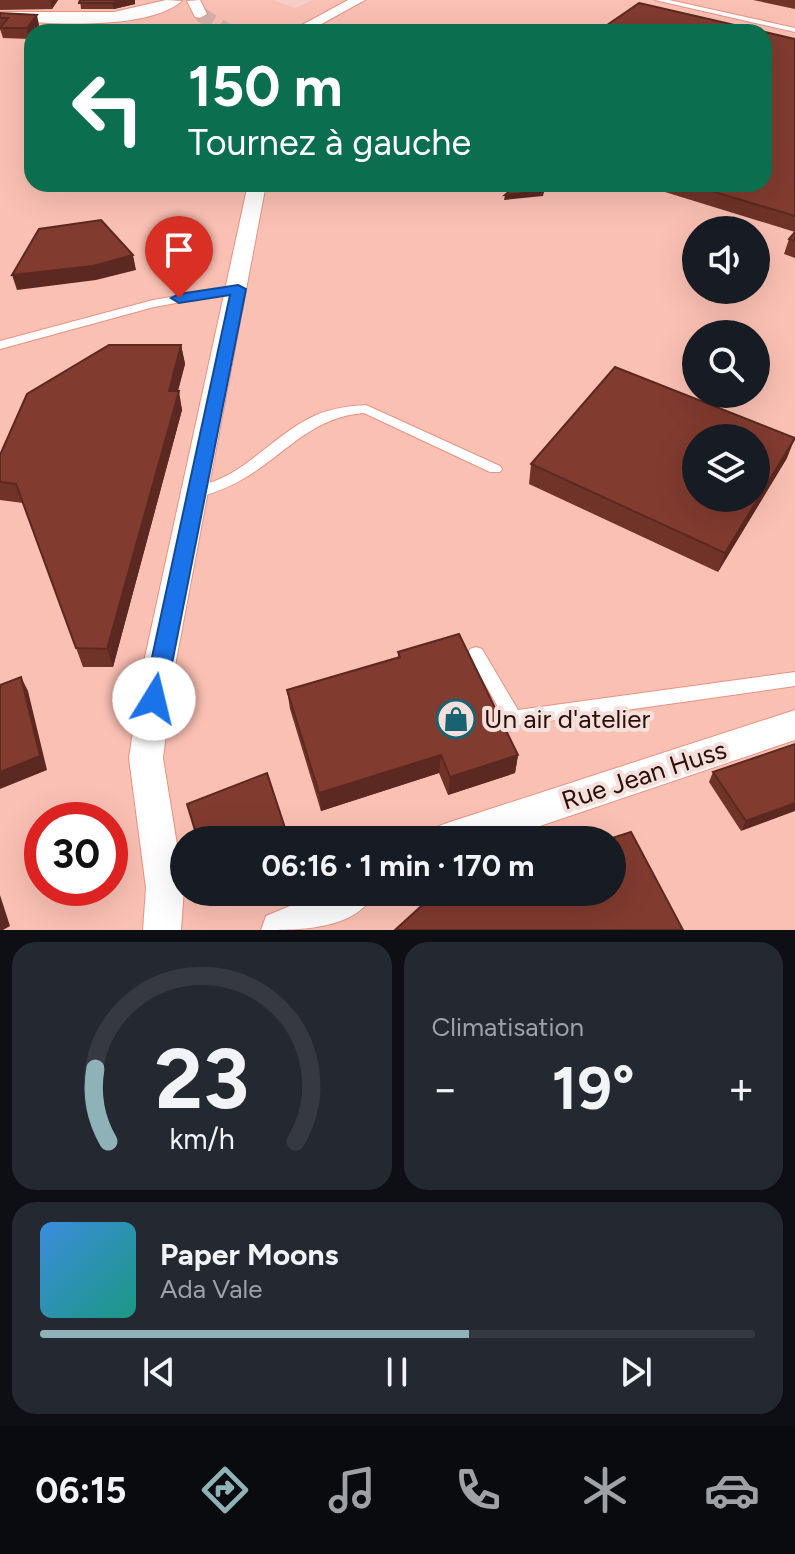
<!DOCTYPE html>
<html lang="fr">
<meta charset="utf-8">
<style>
:root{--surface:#171b24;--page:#242831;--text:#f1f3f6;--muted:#9ea1a6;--line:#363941;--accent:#8fb2b9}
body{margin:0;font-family:Figtree,sans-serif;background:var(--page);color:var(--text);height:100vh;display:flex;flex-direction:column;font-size:30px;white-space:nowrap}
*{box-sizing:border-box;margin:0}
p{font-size:26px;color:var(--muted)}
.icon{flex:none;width:44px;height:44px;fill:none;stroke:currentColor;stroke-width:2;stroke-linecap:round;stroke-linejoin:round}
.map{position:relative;height:930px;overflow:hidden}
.drawer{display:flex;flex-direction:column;gap:12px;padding:12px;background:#0d0f14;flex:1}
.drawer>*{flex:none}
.banner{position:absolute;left:24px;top:24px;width:748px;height:168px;border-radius:24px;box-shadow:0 8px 32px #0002;background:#0b6e4f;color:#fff;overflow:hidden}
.fabs{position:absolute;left:682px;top:216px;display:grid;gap:16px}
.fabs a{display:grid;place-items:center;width:88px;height:88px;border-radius:50%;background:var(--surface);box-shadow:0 8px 32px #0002;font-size:40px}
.speed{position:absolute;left:24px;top:802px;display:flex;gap:16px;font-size:40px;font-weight:700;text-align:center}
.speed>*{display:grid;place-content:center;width:104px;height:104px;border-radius:50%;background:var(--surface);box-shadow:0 8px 32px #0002;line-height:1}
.speed .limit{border:12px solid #d22;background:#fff;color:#111}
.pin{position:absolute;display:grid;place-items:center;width:68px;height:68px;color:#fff;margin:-82px -34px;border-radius:50% 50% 50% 0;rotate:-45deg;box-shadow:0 0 8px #0007}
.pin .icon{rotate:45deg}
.me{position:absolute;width:88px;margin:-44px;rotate:9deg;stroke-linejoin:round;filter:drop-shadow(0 0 6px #0008)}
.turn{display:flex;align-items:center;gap:28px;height:168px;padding:0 32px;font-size:36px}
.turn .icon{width:104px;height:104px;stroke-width:2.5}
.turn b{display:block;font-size:56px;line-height:68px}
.big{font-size:60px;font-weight:700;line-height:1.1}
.drawer .widget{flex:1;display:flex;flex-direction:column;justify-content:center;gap:12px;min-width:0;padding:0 28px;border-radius:24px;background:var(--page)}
.drawer .dial{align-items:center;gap:0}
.dial svg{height:208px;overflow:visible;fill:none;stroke:var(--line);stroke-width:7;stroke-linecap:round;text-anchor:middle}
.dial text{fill:var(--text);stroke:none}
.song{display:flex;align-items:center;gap:24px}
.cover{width:96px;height:96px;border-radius:12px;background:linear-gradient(135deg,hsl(210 70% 55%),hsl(170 70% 35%))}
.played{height:8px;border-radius:4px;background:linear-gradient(90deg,var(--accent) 60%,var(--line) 60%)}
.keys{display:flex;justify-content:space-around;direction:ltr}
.heat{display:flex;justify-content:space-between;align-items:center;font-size:44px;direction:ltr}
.drawer .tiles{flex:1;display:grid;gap:12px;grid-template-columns:1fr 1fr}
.widget:last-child{grid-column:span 2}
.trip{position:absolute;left:170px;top:826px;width:456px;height:80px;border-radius:40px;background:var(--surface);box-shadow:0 8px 32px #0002;font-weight:700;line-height:80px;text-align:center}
.tab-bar{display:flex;height:128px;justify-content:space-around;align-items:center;background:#090b0e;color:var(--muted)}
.tab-bar .icon{width:56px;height:56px}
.tab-bar .current{color:var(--accent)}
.tab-bar b{font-size:36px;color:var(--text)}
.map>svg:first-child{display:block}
.built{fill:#fbc0b4;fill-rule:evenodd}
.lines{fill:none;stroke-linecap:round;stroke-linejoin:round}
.street-tunnel{stroke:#d6b2aa;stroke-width:15;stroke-dasharray:15 8;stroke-linecap:butt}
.lane-casing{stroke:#e89281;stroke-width:2}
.street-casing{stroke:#e89281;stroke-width:2}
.lane{fill:#fff;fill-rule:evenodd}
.street{fill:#fff;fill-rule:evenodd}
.wall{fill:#703328}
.shaded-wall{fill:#5b2921}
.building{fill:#823b2f;stroke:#5b2921;stroke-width:2;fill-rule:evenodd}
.route{fill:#1a73e8;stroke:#114b97;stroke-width:2}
.labels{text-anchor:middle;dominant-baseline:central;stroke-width:8;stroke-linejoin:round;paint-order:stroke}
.near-poi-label{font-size:26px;fill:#2d0d08;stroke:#f3e0dd;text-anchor:start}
.near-street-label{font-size:26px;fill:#2d0d08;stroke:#f3e0dd}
</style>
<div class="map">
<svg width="795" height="930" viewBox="0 0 795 930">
<rect width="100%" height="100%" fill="#f4cfc7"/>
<path class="built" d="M0,0H274L295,8L313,0H795V930H0ZM32,32H764V184H32ZM696,230H756V290H696ZM696,334H756V394H696ZM696,438H756V498H696ZM42,820H110V888H42ZM184,840H612V892H184Z"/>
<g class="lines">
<polyline class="street-tunnel" points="200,14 229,32"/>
<defs>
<g id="lane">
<polygon points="655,0 669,0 795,28 795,32"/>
<polygon points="238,286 242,287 242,291 154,307 0,349 0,341 153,300"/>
<path d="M366,405L500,466L502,469L500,472H490L364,413C311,417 286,454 243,479C228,488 213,493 196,498L189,493L191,489C207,484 223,479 238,469C264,452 287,428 316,415C333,408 349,406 366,405Z"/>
<polygon points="476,647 482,649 518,710 795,672 795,686 513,726 507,723 468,654 470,649"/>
</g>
<g id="street">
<path d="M166,0L182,1C145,32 46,23 0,20V12H114Z"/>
<polygon points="200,0 207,14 200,18 195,17 187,1"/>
<polygon points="348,0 365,0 307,32 289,32"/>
<polygon points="248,184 266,184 174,671 163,758 184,888 181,930 143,930 146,888 129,758 142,671"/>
<polygon points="795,710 795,740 498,840 429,840 434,828 447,823"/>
<path d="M323,892H375C356,930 301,930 261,930L266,916Z"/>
</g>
</defs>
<use href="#lane" class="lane-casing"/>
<use href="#street" class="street-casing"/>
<use href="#lane" class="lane"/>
<use href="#street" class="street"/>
</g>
<g class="wall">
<polygon points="0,0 58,0 52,9 0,10"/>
<polygon points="80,0 135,0 135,4 114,9 81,9"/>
<polygon points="753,0 795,0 795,9"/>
<polygon points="0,13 39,25 34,32 32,32 29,39 3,38 0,29"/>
<polygon points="795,39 795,258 784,254 789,239 795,232 639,184 764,184"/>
<polygon points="181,345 185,364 178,391 182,410 113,667 83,667 23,503 0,500 0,455"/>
<polygon points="787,458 718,572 529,484 531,464"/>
<polygon points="398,652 518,755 515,773 448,795 439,773 321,811 290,709 287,690 398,658"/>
<polygon points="795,744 741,831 709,782 713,772"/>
</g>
<g class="shaded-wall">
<polygon points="50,0 58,0 52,9"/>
<polygon points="124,0 135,0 135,4 114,9 112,3"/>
<polygon points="37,15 39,25 34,32 32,32 32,35 29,39 27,28"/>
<polygon points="546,184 543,196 504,200 505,195"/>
<polygon points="133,255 136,270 96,280 17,290 12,275"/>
<polygon points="181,345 185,364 173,409 169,391"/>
<polygon points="179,391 182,410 113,667 107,649"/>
<polygon points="795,438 787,458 718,572 725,553"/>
<polygon points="21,677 28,691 47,770 0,789 0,772"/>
<polygon points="441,755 439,773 321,811 319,793"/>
<polygon points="518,755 515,773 448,795 450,777"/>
<polygon points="795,803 795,811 741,831 746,821"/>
<polygon points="258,834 259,840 242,840"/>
<polygon points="0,895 10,926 3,930 0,930"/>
</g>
<g class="building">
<polygon points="80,0 124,0 112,3 79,3"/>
<polygon points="639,3 795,39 795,216 688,184 764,184 764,32 597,32"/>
<polygon points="0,13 37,15 27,28 0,28 8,18 0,18"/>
<polygon points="518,184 546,184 544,191 505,195"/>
<polygon points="101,220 133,255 93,266 12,275 39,229"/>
<polygon points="795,232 795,241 789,239"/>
<polygon points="109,345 181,345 169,391 179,391 107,649 76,648 16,484 0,482 0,455 27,394"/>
<path d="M615,367L795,438L725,553L531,464ZM696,438H756V498H696Z"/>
<polygon points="459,634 518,755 450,777 441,755 319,793 287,690 400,657 398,652"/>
<polygon points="21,677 40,756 0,772 0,685"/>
<polygon points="795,744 795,803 746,821 713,772"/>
<polygon points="267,773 289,840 260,840 258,834 242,840 198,840 187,804"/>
<polygon points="631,832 683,930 395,930 427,901 453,892 612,892 612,840 606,840"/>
</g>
<polygon class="route" points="238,285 246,289 165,699 162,705 154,708 146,705 143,699 230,295 179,303 171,298 179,294"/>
<defs>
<symbol id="shop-ring" viewBox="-11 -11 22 22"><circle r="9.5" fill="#f3e0dd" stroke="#18636f" stroke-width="1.5"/><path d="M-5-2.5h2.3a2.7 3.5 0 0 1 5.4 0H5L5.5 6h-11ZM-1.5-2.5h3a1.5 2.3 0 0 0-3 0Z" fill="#18636f"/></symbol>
</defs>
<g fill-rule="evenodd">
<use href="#shop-ring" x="434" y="697" width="44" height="44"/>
</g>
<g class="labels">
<g class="near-poi-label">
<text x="484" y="719">Un air d'atelier</text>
</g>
<g class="near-street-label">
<text transform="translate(644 775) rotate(-18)">Rue Jean Huss</text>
</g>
</g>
</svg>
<div class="fabs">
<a><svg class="icon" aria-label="sound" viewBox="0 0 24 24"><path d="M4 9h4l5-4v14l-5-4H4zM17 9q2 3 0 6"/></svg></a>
<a><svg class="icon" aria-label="search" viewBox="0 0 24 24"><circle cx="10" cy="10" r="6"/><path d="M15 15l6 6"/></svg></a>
<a><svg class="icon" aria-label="layers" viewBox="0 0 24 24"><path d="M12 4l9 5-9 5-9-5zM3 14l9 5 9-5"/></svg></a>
</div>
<div class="speed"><div class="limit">30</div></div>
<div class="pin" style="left:179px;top:298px;background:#d93025"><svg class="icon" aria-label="arrive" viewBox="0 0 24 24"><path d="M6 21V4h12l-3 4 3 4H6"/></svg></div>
<svg class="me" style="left:154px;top:699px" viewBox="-20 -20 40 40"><circle r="19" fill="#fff"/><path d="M0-13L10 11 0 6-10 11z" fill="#1a73e8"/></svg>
<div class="trip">06:16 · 1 min · 170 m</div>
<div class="banner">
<div class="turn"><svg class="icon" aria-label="left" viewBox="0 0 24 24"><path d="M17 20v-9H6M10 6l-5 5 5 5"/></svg><div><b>150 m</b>Tournez à gauche</div></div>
</div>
</div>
<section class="drawer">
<div class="tiles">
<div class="widget dial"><svg viewBox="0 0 100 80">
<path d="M14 69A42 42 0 1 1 86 69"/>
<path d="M14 69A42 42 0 0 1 9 41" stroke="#8fb2b9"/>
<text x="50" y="56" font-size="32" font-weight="700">23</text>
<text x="50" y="72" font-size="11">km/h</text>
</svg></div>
<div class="widget"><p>Climatisation</p>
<div class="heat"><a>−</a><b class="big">19°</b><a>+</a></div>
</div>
<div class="widget">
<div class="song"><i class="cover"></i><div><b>Paper Moons</b><p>Ada Vale</p></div></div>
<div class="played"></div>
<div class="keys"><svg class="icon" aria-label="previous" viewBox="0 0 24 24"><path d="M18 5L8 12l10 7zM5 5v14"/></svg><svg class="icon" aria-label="pause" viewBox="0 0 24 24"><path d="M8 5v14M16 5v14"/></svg><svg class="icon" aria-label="next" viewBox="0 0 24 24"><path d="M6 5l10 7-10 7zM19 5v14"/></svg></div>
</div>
</div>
</section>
<nav class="tab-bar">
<b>06:15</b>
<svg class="icon current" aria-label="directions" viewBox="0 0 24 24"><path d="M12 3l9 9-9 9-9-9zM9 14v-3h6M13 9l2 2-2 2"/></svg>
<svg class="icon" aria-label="music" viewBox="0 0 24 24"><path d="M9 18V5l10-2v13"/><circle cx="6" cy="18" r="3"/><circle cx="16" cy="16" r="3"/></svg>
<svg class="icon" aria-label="phone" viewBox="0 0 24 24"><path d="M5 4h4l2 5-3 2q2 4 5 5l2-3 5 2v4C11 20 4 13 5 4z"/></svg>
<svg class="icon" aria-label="climate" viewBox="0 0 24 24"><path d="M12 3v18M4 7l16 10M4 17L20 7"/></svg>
<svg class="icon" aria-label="car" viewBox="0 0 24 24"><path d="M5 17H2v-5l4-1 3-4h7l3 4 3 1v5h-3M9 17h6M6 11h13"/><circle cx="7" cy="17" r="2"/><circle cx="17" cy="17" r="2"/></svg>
</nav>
